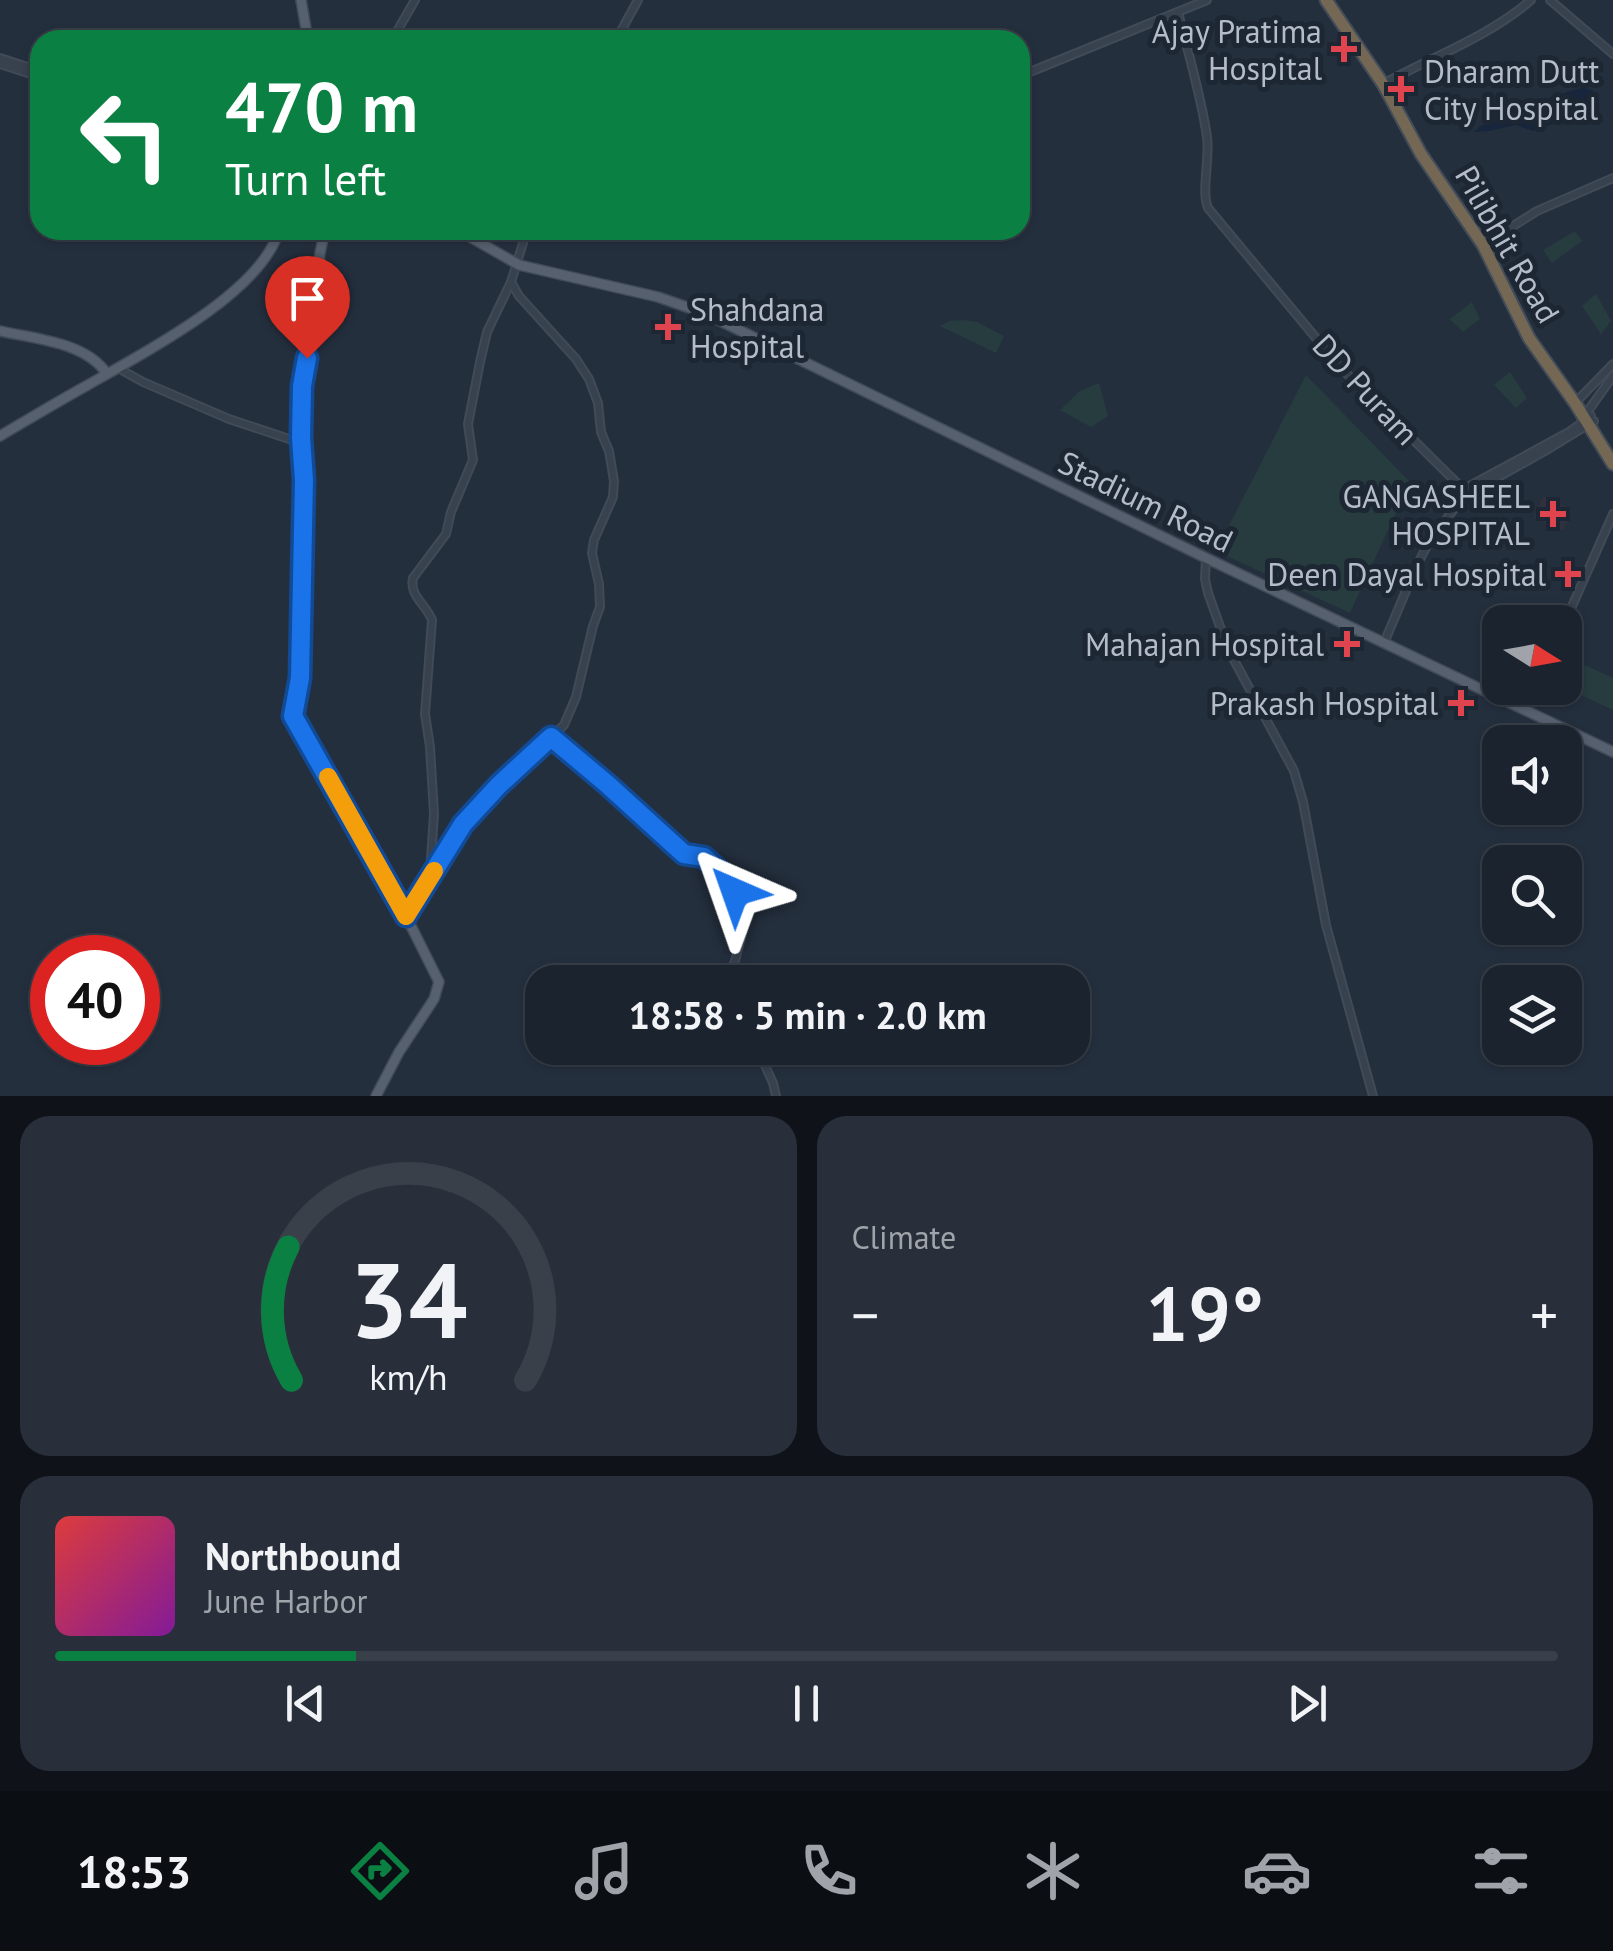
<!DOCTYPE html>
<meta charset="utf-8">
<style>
:root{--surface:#1b232e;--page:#282f3a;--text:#f1f3f6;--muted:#a0a4aa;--line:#39404a;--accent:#0b8043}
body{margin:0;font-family:"PT Sans",sans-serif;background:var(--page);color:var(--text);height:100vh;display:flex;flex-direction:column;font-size:38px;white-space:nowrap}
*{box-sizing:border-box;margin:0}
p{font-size:32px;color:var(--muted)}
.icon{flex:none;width:55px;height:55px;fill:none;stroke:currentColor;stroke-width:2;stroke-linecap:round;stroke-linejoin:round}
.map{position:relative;height:1096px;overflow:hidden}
.panel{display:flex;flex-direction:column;gap:20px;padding:20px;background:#0f1319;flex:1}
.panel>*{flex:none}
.hud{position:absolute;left:30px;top:30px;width:1000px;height:210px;border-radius:30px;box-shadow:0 2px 8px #0004,0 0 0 2px var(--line);background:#0b8043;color:#fff;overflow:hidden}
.needle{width:65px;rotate:101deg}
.tools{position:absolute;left:1482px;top:605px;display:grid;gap:20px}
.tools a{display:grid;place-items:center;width:100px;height:100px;border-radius:20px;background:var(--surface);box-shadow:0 2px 8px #0004,0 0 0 2px var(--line);font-size:50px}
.speed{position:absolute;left:30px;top:935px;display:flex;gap:20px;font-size:50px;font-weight:700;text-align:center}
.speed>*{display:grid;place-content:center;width:130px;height:130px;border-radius:50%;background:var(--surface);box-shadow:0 2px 8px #0004,0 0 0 2px var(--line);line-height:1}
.speed .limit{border:15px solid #d22;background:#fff;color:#111}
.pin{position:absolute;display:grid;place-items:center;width:85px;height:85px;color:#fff;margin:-102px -42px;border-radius:50% 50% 50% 0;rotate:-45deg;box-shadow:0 0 10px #0007}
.pin .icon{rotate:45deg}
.me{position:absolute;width:110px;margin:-55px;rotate:317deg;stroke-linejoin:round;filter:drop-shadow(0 0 8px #0008)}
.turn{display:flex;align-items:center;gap:35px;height:210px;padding:0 30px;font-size:45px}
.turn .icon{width:130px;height:130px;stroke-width:2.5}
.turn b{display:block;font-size:70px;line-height:85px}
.big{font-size:75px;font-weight:600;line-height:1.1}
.panel .tile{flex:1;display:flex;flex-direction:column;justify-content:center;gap:15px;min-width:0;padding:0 35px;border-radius:30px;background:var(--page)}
.panel .dial{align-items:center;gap:0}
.dial svg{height:260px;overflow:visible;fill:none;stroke:var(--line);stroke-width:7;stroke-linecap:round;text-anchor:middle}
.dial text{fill:var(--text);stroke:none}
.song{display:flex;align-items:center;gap:30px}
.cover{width:120px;height:120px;border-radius:15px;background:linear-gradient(135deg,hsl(0 70% 55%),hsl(290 70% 35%))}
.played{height:10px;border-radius:5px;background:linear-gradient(90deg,var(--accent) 20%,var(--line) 20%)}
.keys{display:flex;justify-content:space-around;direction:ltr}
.heat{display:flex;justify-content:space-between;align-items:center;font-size:55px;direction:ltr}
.panel .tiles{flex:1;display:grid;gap:20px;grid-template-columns:1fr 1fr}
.tile:last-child{grid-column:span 2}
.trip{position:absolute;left:525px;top:965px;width:565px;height:100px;border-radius:30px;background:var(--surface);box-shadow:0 2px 8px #0004,0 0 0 2px var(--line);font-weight:600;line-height:100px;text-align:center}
.tab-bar{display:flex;height:160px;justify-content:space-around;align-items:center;background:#0b0e12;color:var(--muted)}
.tab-bar .icon{width:70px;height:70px}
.tab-bar .active{color:var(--accent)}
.tab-bar b{font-size:45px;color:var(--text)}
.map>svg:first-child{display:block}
.medical{fill:#32303f}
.green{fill:#263c3f}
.water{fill:#17263c}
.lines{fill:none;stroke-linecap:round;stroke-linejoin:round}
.minor-casing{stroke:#414a57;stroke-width:10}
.major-casing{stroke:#414a57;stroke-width:12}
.highway-casing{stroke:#434c59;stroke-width:15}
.minor{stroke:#38414e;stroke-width:6}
.major{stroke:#56606e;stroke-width:9}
.highway{stroke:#746855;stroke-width:11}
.major-bridge-casing{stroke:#414a57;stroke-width:12;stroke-linecap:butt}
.major-bridge{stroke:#56606e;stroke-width:9}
.route-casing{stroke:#114b97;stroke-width:25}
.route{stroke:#1a73e8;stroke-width:18}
.slow{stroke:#f59e0b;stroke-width:18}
.health-dot{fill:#e0444e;stroke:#1d2633;stroke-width:4}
.labels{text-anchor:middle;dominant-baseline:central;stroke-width:10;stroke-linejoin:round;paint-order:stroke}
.poi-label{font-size:32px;fill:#b4bcc9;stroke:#1d2633;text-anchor:end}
.street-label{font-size:32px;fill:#b4bcc9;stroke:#1d2633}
</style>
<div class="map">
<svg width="1613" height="1096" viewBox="0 0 1613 1096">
<rect width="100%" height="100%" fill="#242f3e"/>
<polygon class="medical" points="1543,496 1571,510 1563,530 1534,518"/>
<g class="green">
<polygon points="1575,231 1582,241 1552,263 1543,250"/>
<polygon points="1596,294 1611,321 1601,334 1582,306"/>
<polygon points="1472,302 1480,319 1463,332 1450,319"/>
<polygon points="963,320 977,322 1004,336 996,353 940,326 950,321"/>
<polygon points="1510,372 1527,398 1516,408 1494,385"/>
<polygon points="1306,375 1410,482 1350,613 1216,551"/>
<polygon points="1099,383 1108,416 1091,427 1060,410 1080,391"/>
<polygon points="1578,662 1613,678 1613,710 1566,688"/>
</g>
<polygon class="water" points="1583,87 1598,93 1595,107 1589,111 1533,131 1516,125 1489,131 1474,132 1480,126 1494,122 1512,110"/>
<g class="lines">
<defs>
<g id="minor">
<polyline points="1550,0 1613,54"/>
<path d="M1178,12C1188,53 1201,95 1207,137C1210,158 1201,192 1208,208L1340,367L1463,489"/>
<polyline points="392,40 415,0"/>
<polyline points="616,40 638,0"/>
<polyline points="0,58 40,71"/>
<polyline points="0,64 40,77"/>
<polyline points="1020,76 1207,0"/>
<path d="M1385,83C1432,57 1490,36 1531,0"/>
<polyline points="1483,245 1537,211 1613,178"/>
<polyline points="118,368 143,382 229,419 301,443"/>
<polyline points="1576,402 1613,364"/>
<polyline points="1583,414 1588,411 1613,376"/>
<polyline points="1466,488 1569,432 1591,416"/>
<polyline points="1470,493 1545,451 1594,421"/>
<polyline points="1206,558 1205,579 1208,593 1228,649 1294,771 1303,802 1326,925 1373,1096"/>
<polyline points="1565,622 1613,514"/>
<polyline points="1384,643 1416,567 1429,542 1464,496"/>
<polyline points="1527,707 1535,688"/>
<polyline points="551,737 607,784 683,854 704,857 734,883 736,905 745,923 735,961 726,982"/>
<path d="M430,874L434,814L430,747L425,714L432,620C426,604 409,596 413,578L446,534L451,512L473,460L468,424L480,362L487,332L511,282L527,230"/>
<polyline points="406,916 463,824 499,785 564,725 576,697 593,626 600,607 599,584 592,553 594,540 613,497 614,481 609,451 601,432 598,403 589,379 576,359 519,296 511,282"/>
<polyline points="757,1048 773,1083 776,1096"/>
</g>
<g id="major">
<polyline points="301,0 308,40"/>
<polyline points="325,230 320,253 316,303 302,386 301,438 305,480 300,678 293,717 406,916 439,982 434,999 399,1052 376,1096"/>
<polyline points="519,265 658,297 704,313 1206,558 1613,752"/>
<path d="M0,331C35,339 86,342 107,374"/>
<path d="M0,436C29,419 57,402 86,386C140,355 262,293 279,230"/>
</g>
<polyline id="highway" points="1326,0 1383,84 1421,154 1483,245 1529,338 1575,403 1613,464"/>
</defs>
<use href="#minor" class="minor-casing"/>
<use href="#major" class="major-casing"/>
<use href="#highway" class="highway-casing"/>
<use href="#minor" class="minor"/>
<use href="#major" class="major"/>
<use href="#highway" class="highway"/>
<defs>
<polyline id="major-bridge" points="458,230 519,265"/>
</defs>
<use href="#major-bridge" class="major-bridge-casing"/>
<use href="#major-bridge" class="major-bridge"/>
</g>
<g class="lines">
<defs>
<polyline id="route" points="307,358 302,386 301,438 304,480 300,678 293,716 406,916 463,824 499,785 551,737 607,784 684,854 704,857 734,884 735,892"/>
</defs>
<use href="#route" class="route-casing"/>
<use href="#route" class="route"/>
<polyline class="slow" points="328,777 406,916 434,871"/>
</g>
<g class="health-dot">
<path d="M1339 34h10v10h10v10h-10v10h-10v-10h-10v-10h10z"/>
<path d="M1396 74h10v10h10v10h-10v10h-10v-10h-10v-10h10z"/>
<path d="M663 312h10v10h10v10h-10v10h-10v-10h-10v-10h10z"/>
<path d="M1548 499h10v10h10v10h-10v10h-10v-10h-10v-10h10z"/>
<path d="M1563 559h10v10h10v10h-10v10h-10v-10h-10v-10h10z"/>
<path d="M1342 629h10v10h10v10h-10v10h-10v-10h-10v-10h10z"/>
<path d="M1456 688h10v10h10v10h-10v10h-10v-10h-10v-10h10z"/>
</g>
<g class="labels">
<g class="poi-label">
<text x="1322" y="31">Ajay Pratima<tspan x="1322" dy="37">Hospital</tspan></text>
<text x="1424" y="71" text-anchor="start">Dharam Dutt<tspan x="1424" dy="37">City Hospital</tspan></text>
<text x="690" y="309" text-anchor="start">Shahdana<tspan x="690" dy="37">Hospital</tspan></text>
<text x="1530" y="496">GANGASHEEL<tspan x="1530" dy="37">HOSPITAL</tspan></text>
<text x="1546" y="574">Deen Dayal Hospital</text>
<text x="1324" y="644">Mahajan Hospital</text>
<text x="1438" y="703">Prakash Hospital</text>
</g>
<g class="street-label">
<text transform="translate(1508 244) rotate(60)">Pilibhit Road</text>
<text transform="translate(1366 389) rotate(47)">DD Puram</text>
<text transform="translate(1146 501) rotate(26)">Stadium Road</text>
</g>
</g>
</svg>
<div class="tools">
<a><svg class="needle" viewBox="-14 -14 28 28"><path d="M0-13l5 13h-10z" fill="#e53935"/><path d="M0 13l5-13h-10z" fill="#a0a4aa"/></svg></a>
<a><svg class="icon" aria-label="sound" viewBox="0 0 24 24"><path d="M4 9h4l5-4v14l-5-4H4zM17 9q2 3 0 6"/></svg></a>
<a><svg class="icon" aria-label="search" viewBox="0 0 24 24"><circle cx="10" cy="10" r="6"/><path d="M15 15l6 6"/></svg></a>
<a><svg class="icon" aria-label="layers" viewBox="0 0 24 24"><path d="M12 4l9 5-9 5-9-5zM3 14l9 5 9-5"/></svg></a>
</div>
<div class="speed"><div class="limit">40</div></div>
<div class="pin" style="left:307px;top:358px;background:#d93025"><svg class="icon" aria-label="arrive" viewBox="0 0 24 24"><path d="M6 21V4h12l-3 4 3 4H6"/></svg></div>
<svg class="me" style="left:735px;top:892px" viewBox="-20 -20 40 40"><path d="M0-17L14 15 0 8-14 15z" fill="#1a73e8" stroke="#fff" stroke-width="4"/></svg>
<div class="trip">18:58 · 5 min · 2.0 km</div>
<div class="hud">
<div class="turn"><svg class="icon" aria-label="left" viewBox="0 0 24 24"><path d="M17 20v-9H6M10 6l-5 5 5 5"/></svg><div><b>470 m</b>Turn left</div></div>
</div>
</div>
<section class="panel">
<div class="tiles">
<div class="tile dial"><svg viewBox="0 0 100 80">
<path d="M14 69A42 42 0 1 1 86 69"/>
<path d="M14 69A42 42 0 0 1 13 28" stroke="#0b8043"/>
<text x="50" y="56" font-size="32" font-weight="700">34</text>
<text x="50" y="72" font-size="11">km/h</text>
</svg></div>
<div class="tile"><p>Climate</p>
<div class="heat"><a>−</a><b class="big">19°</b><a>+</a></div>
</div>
<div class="tile">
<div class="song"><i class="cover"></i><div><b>Northbound</b><p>June Harbor</p></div></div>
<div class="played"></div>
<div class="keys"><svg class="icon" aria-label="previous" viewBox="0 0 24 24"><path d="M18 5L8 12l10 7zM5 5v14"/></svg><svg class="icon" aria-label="pause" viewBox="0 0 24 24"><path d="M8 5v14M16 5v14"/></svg><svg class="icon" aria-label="next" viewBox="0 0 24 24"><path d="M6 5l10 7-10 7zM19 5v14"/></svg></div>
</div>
</div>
</section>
<nav class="tab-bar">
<b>18:53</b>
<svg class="icon active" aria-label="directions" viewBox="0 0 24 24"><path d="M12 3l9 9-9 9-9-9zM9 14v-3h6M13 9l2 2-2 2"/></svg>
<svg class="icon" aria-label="music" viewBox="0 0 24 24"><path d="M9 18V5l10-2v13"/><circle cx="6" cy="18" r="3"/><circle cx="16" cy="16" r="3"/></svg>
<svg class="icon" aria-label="phone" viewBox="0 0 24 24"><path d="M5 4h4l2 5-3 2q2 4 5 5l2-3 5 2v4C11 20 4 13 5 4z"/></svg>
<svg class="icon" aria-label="climate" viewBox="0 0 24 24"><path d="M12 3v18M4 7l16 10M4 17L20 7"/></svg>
<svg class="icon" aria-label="car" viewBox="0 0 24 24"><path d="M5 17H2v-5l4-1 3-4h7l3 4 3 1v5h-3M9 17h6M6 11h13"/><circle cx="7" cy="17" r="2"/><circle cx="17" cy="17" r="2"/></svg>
<svg class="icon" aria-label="filters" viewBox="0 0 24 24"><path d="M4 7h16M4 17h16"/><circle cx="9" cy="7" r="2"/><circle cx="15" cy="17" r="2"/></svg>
</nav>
